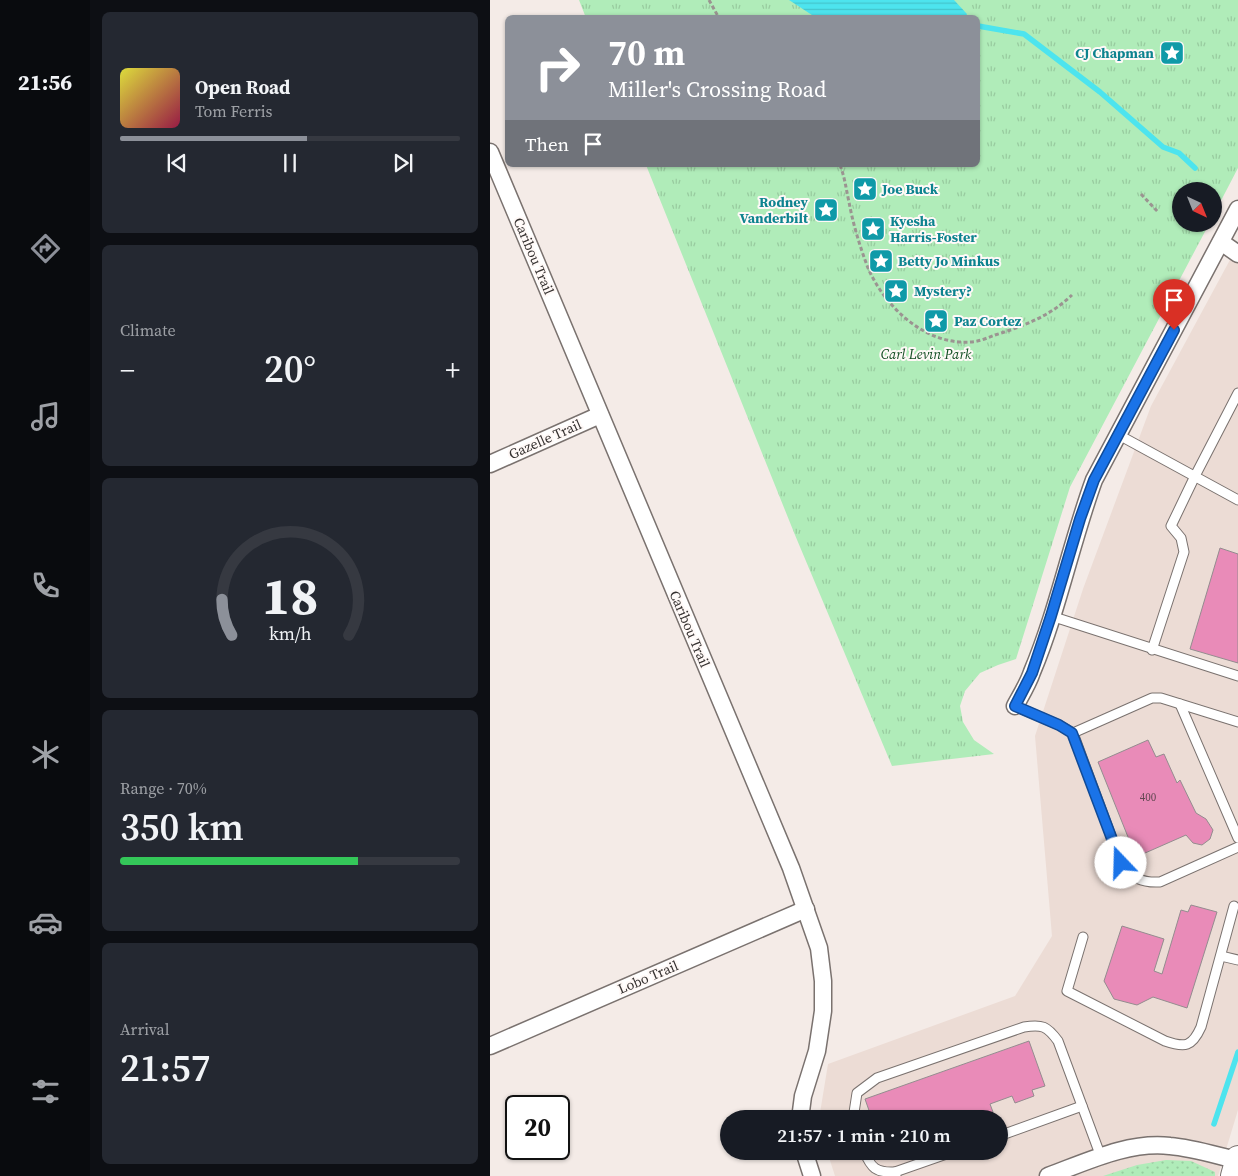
<!DOCTYPE html>
<meta charset="utf-8">
<style>
:root{--surface:#171b24;--page:#242831;--text:#f1f3f6;--muted:#9ea1a6;--line:#363941;--accent:#8c9099}
body{margin:0;font-family:"Source Serif 4",serif;background:var(--page);color:var(--text);height:100vh;display:flex;flex-direction:column;font-size:19px;white-space:nowrap}
*{box-sizing:border-box;margin:0}
p{font-size:16px;color:var(--muted)}
.icon{flex:none;width:28px;height:28px;fill:none;stroke:currentColor;stroke-width:2;stroke-linecap:round;stroke-linejoin:round}
.map{position:relative;flex:1;overflow:hidden}
.side{display:flex;flex-direction:column;gap:12px;padding:12px;background:#0d0f14;width:400px}
.side>*{flex:none}
.top-card{position:absolute;left:15px;top:15px;width:475px;height:152px;border-radius:8px;box-shadow:0 1px 4px #0004;background:#8c9099;color:#fff;overflow:hidden}
.needle{width:32px;rotate:137deg}
.tools{position:absolute;left:682px;top:182px;display:grid;gap:10px}
.tools a{display:grid;place-items:center;width:50px;height:50px;border-radius:50%;background:var(--surface);box-shadow:0 1px 4px #0004;font-size:25px}
.speed{position:absolute;left:15px;top:1095px;display:flex;gap:10px;font-size:25px;font-weight:700;text-align:center}
.speed>*{display:grid;place-content:center;width:65px;height:65px;border-radius:50%;background:var(--surface);box-shadow:0 1px 4px #0004;line-height:1}
.speed .limit{border:2px solid #111;border-radius:8px;background:#fff;color:#111}
.pin{position:absolute;display:grid;place-items:center;width:42px;height:42px;color:#fff;margin:-51px -21px;border-radius:50% 50% 50% 0;rotate:-45deg;box-shadow:0 0 5px #0007}
.pin .icon{rotate:45deg}
.me{position:absolute;width:55px;margin:-28px;rotate:339deg;stroke-linejoin:round;filter:drop-shadow(0 0 4px #0008)}
.turn{display:flex;align-items:center;gap:18px;height:105px;padding:0 20px;font-size:22px}
.turn .icon{width:65px;height:65px;stroke-width:2.5}
.turn b{display:block;font-size:35px;line-height:42px}
.then{display:flex;align-items:center;height:48px;padding:0 20px;background:#0003;gap:10px;font-size:19px}
.big{font-size:38px;font-weight:600;line-height:1.1}
.side .widget{flex:1;display:flex;flex-direction:column;justify-content:center;gap:8px;min-width:0;padding:0 18px;border-radius:8px;background:var(--page)}
.side .dial{align-items:center;gap:0}
.dial svg{height:130px;overflow:visible;fill:none;stroke:var(--line);stroke-width:7;stroke-linecap:round;text-anchor:middle}
.dial text{fill:var(--text);stroke:none}
.song{display:flex;align-items:center;gap:15px}
.cover{width:60px;height:60px;border-radius:8px;background:linear-gradient(135deg,hsl(60 70% 55%),hsl(340 70% 35%))}
.played{height:5px;border-radius:2px;background:linear-gradient(90deg,var(--accent) 55%,var(--line) 55%)}
.keys{display:flex;justify-content:space-around;direction:ltr}
.heat{display:flex;justify-content:space-between;align-items:center;font-size:28px;direction:ltr}
.charge{height:8px;border-radius:4px;background:linear-gradient(90deg,#34c759 70%,var(--line) 0)}
.trip{position:absolute;left:230px;top:1110px;width:288px;height:50px;border-radius:25px;background:var(--surface);box-shadow:0 1px 4px #0004;font-weight:600;line-height:50px;text-align:center}
main{display:flex;flex:1;min-height:0}
.tabs{display:flex;flex-direction:column;width:90px;justify-content:space-around;align-items:center;background:#090b0e;color:var(--muted)}
.tabs .icon{width:35px;height:35px}
.tabs .on{color:var(--accent)}
.tabs b{font-size:22px;color:var(--text)}
.map>svg:first-child{display:block}
.built{fill:#ecdcd5}
.grass{fill:url(#grass-dots)}
.park{fill:url(#park-tufts)}
.water{fill:url(#water-rules)}
.lines{fill:none;stroke-linecap:round;stroke-linejoin:round}
.stream{stroke:#4de4ee;stroke-width:5.5}
.building{fill:#e98bb8;stroke:#948c8f}
.service-casing{stroke:#7a726f;stroke-width:11}
.minor-casing{stroke:#7a726f;stroke-width:19}
.secondary-casing{stroke:#7a726f;stroke-width:26}
.path{stroke:#9b9491;stroke-width:3;stroke-dasharray:4 2.5;stroke-linecap:butt}
.service{stroke:#fff;stroke-width:9}
.minor{stroke:#fff;stroke-width:16}
.secondary{stroke:#fff;stroke-width:24}
.route-casing{stroke:#114b97;stroke-width:12}
.route{stroke:#1a73e8;stroke-width:9}
.labels{text-anchor:middle;dominant-baseline:central;stroke-width:4;stroke-linejoin:round;paint-order:stroke}
.number-label{font-size:11px;fill:#624852}
.culture-label{font-size:14px;font-weight:bold;fill:#0d838f;stroke:#fff9f7;text-anchor:start}
.street-label{font-size:14px;fill:#353130;stroke:#fff9f7}
.park-label{font-size:14px;font-style:italic;fill:#134e23;stroke:#fff9f7}
</style>
<main>
<nav class="tabs">
<b>21:56</b>
<svg class="icon on" aria-label="directions" viewBox="0 0 24 24"><path d="M12 3l9 9-9 9-9-9zM9 14v-3h6M13 9l2 2-2 2"/></svg>
<svg class="icon" aria-label="music" viewBox="0 0 24 24"><path d="M9 18V5l10-2v13"/><circle cx="6" cy="18" r="3"/><circle cx="16" cy="16" r="3"/></svg>
<svg class="icon" aria-label="phone" viewBox="0 0 24 24"><path d="M5 4h4l2 5-3 2q2 4 5 5l2-3 5 2v4C11 20 4 13 5 4z"/></svg>
<svg class="icon" aria-label="climate" viewBox="0 0 24 24"><path d="M12 3v18M4 7l16 10M4 17L20 7"/></svg>
<svg class="icon" aria-label="car" viewBox="0 0 24 24"><path d="M5 17H2v-5l4-1 3-4h7l3 4 3 1v5h-3M9 17h6M6 11h13"/><circle cx="7" cy="17" r="2"/><circle cx="17" cy="17" r="2"/></svg>
<svg class="icon" aria-label="filters" viewBox="0 0 24 24"><path d="M4 7h16M4 17h16"/><circle cx="9" cy="7" r="2"/><circle cx="15" cy="17" r="2"/></svg>
</nav>
<section class="side">
<div class="widget">
<div class="song"><i class="cover"></i><div><b>Open Road</b><p>Tom Ferris</p></div></div>
<div class="played"></div>
<div class="keys"><svg class="icon" aria-label="previous" viewBox="0 0 24 24"><path d="M18 5L8 12l10 7zM5 5v14"/></svg><svg class="icon" aria-label="pause" viewBox="0 0 24 24"><path d="M8 5v14M16 5v14"/></svg><svg class="icon" aria-label="next" viewBox="0 0 24 24"><path d="M6 5l10 7-10 7zM19 5v14"/></svg></div>
</div>
<div class="widget"><p>Climate</p>
<div class="heat"><a>−</a><b class="big">20°</b><a>+</a></div>
</div>
<div class="widget dial"><svg viewBox="0 0 100 80">
<path d="M14 69A42 42 0 1 1 86 69"/>
<path d="M14 69A42 42 0 0 1 8 47" stroke="#8c9099"/>
<text x="50" y="56" font-size="32" font-weight="700">18</text>
<text x="50" y="72" font-size="11">km/h</text>
</svg></div>
<div class="widget"><p>Range · 70%</p><b class="big">350 km</b><div class="charge"></div></div>
<div class="widget"><p>Arrival</p><b class="big">21:57</b></div>
</section>
<div class="map">
<svg width="748" height="1176" viewBox="0 0 748 1176">
<defs>
<pattern id="grass-dots" width="8" height="8" patternUnits="userSpaceOnUse" patternTransform="scale(1.25)"><rect width="8" height="8" fill="#b0ecb9"/><path d="M2 2h.1M6 6h.1" fill="none" stroke="#98cb9f" stroke-width="1.8" stroke-linecap="round"/></pattern>
<pattern id="park-tufts" width="24" height="20" patternUnits="userSpaceOnUse" patternTransform="scale(1.25)"><rect width="24" height="20" fill="#b0ecb9"/><path d="M3 7l-1-3M5 7V3M7 7l1-3M15 17l-1-3M17 17v-4M19 17l1-3" fill="none" stroke="#98cb9f"/></pattern>
<pattern id="water-rules" width="6" height="5" patternUnits="userSpaceOnUse" patternTransform="scale(1.25)"><rect width="6" height="5" fill="#4de4ee"/><path d="M0 2.5h6" fill="none" stroke="#44c4cc"/></pattern>
</defs>
<rect width="100%" height="100%" fill="#f4ebe7"/>
<polygon class="built" points="748,245 748,1110 728,1176 345,1176 337,1151 509,1151 509,1119 329,1119 338,1064 525,996 562,936 545,736 593,589 661,406"/>
<polygon class="grass" points="676,1160 701,1161 725,1172 725,1176 613,1176 647,1165"/>
<polygon class="park" points="89,0 748,0 748,168 724,214 724,191 691,191 691,224 719,224 580,487 526,659 508,665 490,673 475,691 470,706 473,722 484,740 504,754 402,766 305,535 156,165 488,165 488,18 96,18"/>
<polygon class="water" points="299,0 464,0 477,14 475,18 325,17"/>
<g class="lines">
<g class="stream">
<polyline points="488,26 534,34 610,92 673,147 689,153 705,168"/>
<polyline points="724,1124 748,1052"/>
</g>
</g>
<g class="building">
<polygon points="730,548 748,554 748,663 700,649"/>
<polygon points="658,740 666,757 674,754 687,783 690,780 706,813 716,819 723,830 720,839 712,845 703,843 696,835 646,857 608,762"/>
<polygon points="701,905 727,912 697,1008 663,997 647,1005 624,999 614,981 632,926 674,939 664,971 672,974 691,910 698,912"/>
<polygon points="539,1041 555,1086 542,1090 544,1096 525,1103 522,1096 500,1104 503,1112 484,1118 482,1112 464,1119 382,1119 375,1099"/>
</g>
<g class="lines">
<defs>
<g id="service">
<polyline points="627,434 748,500"/>
<polyline points="561,616 748,676"/>
<polyline points="662,650 694,552 691,538 681,526 705,476 748,393"/>
<polyline points="690,704 748,838"/>
<polyline points="525,706 569,725 583,733 662,698 671,698 748,722"/>
<path d="M583,733L631,863C641,878 652,883 670,882L748,847"/>
<path d="M593,937L577,991L675,1041C695,1048 702,1047 711,1027L744,906"/>
<polyline points="731,956 748,960"/>
<path d="M363,1119L367,1093L387,1078L534,1027C552,1024 557,1026 568,1041L611,1157"/>
<polyline points="509,1136 592,1106"/>
<path d="M374,1151C381,1168 386,1173 405,1172L406,1176"/>
<polyline points="405,1172 465,1151"/>
</g>
<g id="minor">
<polyline points="0,152 301,868 329,948 333,981 333,1011 327,1051 313,1096 310,1119"/>
<polyline points="731,242 748,254"/>
<polyline points="0,464 110,415"/>
<path d="M525,706C531,695 538,684 542,672C568,610 581,543 604,480L748,209"/>
<polyline points="0,1046 316,909"/>
<polyline points="314,1151 322,1176"/>
<path d="M558,1176C596,1162 639,1141 680,1146C702,1148 725,1155 747,1160"/>
</g>
<polyline id="secondary" points="743,1176 748,1158"/>
</defs>
<use href="#service" class="service-casing"/>
<use href="#minor" class="minor-casing"/>
<use href="#secondary" class="secondary-casing"/>
<g class="path">
<polyline points="219,0 229,18"/>
<path d="M350,165C355,178 356,189 359,202C363,224 370,247 378,268C395,307 435,345 480,342C488,342 497,338 505,335C534,326 560,316 582,295"/>
<polyline points="651,194 668,212"/>
</g>
<use href="#service" class="service"/>
<use href="#minor" class="minor"/>
<use href="#secondary" class="secondary"/>
</g>
<g class="lines">
<defs>
<polyline id="route" points="631,863 582,733 569,725 525,706 542,673 561,616 590,519 604,480 684,330"/>
</defs>
<use href="#route" class="route-casing"/>
<use href="#route" class="route"/>
</g>
<defs>
<symbol id="sight-square" viewBox="-11 -11 22 22"><rect x="-9" y="-9" width="18" height="18" rx="4" fill="#0f9aa8" stroke="#fff9f7"/><path d="M0-6L1.8-2.2L6-1.7L2.9 1.2L3.7 5.4L0 3.3L-3.7 5.4L-2.9 1.2L-6-1.7L-1.8-2.2Z" fill="#fff"/></symbol>
</defs>
<g fill-rule="evenodd">
<use href="#sight-square" x="668" y="39" width="28" height="28"/>
<use href="#sight-square" x="361" y="175" width="28" height="28"/>
<use href="#sight-square" x="322" y="196" width="28" height="28"/>
<use href="#sight-square" x="369" y="215" width="28" height="28"/>
<use href="#sight-square" x="377" y="247" width="28" height="28"/>
<use href="#sight-square" x="392" y="277" width="28" height="28"/>
<use href="#sight-square" x="432" y="307" width="28" height="28"/>
</g>
<g class="labels">
<g class="number-label">
<text x="658" y="797">400</text>
</g>
<g class="culture-label">
<text x="664" y="53" text-anchor="end">CJ Chapman</text>
<text x="392" y="189">Joe Buck</text>
<text x="318" y="202" text-anchor="end">Rodney<tspan x="318" dy="16">Vanderbilt</tspan></text>
<text x="400" y="221">Kyesha<tspan x="400" dy="16">Harris-Foster</tspan></text>
<text x="408" y="261">Betty Jo Minkus</text>
<text x="424" y="291">Mystery?</text>
<text x="464" y="321">Paz Cortez</text>
</g>
<g class="street-label">
<text transform="translate(44 256) rotate(67)">Caribou Trail</text>
<text transform="translate(55 439) rotate(-24)">Gazelle Trail</text>
<text transform="translate(200 629) rotate(67)">Caribou Trail</text>
<text transform="translate(158 977) rotate(-23)">Lobo Trail</text>
</g>
<g class="park-label">
<text x="436" y="354">Carl Levin Park</text>
</g>
</g>
</svg>
<div class="tools">
<a><svg class="needle" viewBox="-14 -14 28 28"><path d="M0-13l5 13h-10z" fill="#e53935"/><path d="M0 13l5-13h-10z" fill="#9ea1a6"/></svg></a>
</div>
<div class="speed"><div class="limit">20</div></div>
<div class="pin" style="left:684px;top:330px;background:#d93025"><svg class="icon" aria-label="arrive" viewBox="0 0 24 24"><path d="M6 21V4h12l-3 4 3 4H6"/></svg></div>
<svg class="me" style="left:631px;top:863px" viewBox="-20 -20 40 40"><circle r="19" fill="#fff"/><path d="M0-13L10 11 0 6-10 11z" fill="#1a73e8"/></svg>
<div class="trip">21:57 · 1 min · 210 m</div>
<div class="top-card">
<div class="turn"><svg class="icon" aria-label="right" viewBox="0 0 24 24"><path d="M7 20v-9h11M14 6l5 5-5 5"/></svg><div><b>70 m</b>Miller's Crossing Road</div></div>
<div class="then">Then<svg class="icon" aria-label="arrive" viewBox="0 0 24 24"><path d="M6 21V4h12l-3 4 3 4H6"/></svg></div>
</div>
</div>
</main>
